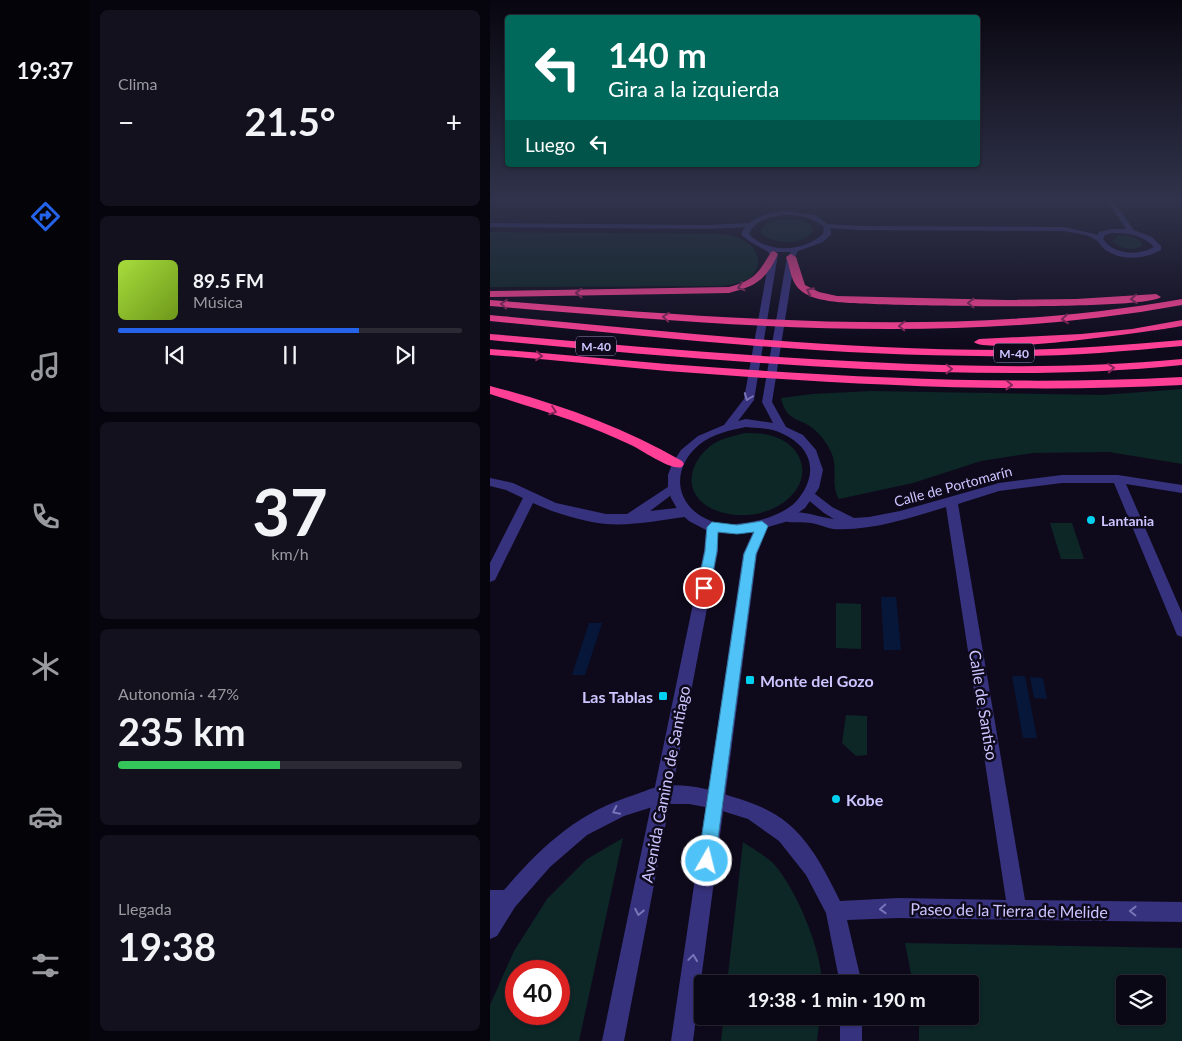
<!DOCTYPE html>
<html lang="es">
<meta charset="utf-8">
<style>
:root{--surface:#0a0815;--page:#13111e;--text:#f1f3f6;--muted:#999aa0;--line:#2a2934;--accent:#2563eb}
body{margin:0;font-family:Lato,sans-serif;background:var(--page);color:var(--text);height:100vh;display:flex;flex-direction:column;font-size:19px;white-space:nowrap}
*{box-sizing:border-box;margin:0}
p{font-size:16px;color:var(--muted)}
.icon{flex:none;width:28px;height:28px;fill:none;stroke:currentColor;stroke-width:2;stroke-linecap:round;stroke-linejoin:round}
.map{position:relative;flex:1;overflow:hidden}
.details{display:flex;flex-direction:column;gap:10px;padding:10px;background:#06040c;width:400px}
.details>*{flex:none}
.top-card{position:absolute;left:15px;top:15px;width:475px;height:152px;border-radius:5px;box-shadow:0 1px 4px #0004,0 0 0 1px var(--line);background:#00695c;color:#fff;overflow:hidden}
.tools{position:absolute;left:626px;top:975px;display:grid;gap:10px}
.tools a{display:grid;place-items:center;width:50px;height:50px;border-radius:5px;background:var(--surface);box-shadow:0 1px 4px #0004,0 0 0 1px var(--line);font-size:25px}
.speed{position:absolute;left:15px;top:960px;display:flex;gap:10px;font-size:25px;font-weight:700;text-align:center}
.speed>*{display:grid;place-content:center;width:65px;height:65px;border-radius:50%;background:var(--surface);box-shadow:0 1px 4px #0004,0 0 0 1px var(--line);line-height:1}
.speed .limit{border:8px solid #d22;background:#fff;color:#111}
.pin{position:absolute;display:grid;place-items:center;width:42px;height:42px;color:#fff;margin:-21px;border:2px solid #fff;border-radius:50%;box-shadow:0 1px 5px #0007}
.me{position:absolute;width:55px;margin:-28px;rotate:8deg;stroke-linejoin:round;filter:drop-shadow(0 0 4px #0008)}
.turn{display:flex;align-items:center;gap:18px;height:105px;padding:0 20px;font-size:22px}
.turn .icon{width:65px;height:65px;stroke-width:2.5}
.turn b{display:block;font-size:35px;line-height:42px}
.then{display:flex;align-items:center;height:48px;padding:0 20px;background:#0003;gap:10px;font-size:19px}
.big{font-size:38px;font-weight:700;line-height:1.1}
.details .tile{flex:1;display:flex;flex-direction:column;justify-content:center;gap:8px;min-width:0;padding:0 18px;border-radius:8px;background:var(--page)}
.details .dial{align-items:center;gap:0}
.dial b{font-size:65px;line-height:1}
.song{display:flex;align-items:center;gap:15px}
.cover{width:60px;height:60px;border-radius:8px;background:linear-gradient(135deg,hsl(80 70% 55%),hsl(80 70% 35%))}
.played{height:5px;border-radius:2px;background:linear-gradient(90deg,var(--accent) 70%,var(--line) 70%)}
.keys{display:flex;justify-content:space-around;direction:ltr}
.heat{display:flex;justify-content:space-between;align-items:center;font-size:28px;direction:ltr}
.charge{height:8px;border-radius:4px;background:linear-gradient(90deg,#34c759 47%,var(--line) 0)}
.trip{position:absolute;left:204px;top:975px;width:285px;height:50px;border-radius:5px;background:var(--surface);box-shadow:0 1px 4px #0004,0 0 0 1px var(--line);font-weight:700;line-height:50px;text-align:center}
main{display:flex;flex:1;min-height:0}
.tabs{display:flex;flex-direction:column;width:90px;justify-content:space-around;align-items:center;background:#040308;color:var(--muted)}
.tabs .icon{width:35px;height:35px}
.tabs .on{color:var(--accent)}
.tabs b{font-size:22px;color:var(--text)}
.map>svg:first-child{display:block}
.green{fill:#0d2626;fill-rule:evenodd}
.water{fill:#061739}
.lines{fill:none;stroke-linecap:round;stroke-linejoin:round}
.minor{fill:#37327e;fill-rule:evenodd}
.tertiary{fill:#37327e;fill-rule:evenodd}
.motorway{fill:#ff4096;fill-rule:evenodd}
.oneway{stroke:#862559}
.oneway2{stroke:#7a74b8}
.route{fill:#4fc3f7;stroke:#337fa1}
.poi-dot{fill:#00d1f0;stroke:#0e0a1c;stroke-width:2}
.labels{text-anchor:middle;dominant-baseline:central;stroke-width:5;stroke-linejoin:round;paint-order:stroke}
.shield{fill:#0e0a1c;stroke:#948dbb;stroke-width:1}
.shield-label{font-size:12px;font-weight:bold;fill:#cdc5ff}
.street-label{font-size:14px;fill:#cdc5ff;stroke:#0e0a1c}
.poi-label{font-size:14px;font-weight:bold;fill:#cdc5ff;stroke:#0e0a1c;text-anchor:start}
.near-poi-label{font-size:16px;font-weight:bold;fill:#cdc5ff;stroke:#0e0a1c;text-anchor:start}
.near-street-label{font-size:16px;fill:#cdc5ff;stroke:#0e0a1c}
</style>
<main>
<nav class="tabs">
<b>19:37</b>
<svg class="icon on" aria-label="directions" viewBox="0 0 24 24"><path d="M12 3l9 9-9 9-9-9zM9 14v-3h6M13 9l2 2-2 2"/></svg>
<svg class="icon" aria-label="music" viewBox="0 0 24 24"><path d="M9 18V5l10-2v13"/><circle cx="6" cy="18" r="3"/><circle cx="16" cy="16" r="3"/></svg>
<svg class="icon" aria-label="phone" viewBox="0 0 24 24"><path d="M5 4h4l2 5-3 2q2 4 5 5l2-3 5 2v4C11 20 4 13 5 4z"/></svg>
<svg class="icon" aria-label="climate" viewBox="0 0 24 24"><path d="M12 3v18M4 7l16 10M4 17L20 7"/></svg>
<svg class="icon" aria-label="car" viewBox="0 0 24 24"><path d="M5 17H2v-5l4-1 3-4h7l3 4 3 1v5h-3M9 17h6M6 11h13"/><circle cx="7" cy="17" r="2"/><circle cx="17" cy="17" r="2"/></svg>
<svg class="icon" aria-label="filters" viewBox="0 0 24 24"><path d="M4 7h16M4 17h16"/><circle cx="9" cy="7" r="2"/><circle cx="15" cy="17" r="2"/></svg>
</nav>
<section class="details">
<div class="tile"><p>Clima</p>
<div class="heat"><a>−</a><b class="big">21.5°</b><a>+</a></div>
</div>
<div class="tile">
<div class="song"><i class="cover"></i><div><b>89.5 FM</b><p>Música</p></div></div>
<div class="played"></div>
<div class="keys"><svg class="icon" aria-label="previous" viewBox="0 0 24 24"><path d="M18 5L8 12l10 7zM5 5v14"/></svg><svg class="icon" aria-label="pause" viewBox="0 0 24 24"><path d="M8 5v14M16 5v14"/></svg><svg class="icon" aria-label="next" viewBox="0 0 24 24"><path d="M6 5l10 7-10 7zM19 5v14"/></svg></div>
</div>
<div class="tile dial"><b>37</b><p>km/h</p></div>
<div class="tile"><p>Autonomía · 47%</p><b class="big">235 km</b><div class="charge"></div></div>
<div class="tile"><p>Llegada</p><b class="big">19:38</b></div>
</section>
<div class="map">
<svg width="692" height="1041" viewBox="0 0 692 1041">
<rect width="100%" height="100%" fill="#0e0a1c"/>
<g class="green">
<path d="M297,219L311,220L321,225L323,231C313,246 284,245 272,234L270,231L277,223Z"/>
<path d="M0,232L233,234C249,236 270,245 268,264C267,270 264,274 260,278C252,283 242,284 233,286L0,287Z"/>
<path d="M628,236C637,235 648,236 653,245C645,252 629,249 622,241Z"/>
<path d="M692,389V464L619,452L543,453L491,461L423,483L349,499C341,486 347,471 343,457C341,450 334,439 329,434C313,416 297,425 291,398L322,394L381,391L612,395Z"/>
<path d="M255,433C265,433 275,433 285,437C308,444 321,469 306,490C287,517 243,522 217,506C191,489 201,459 223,444C232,438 244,436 255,433Z"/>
<polygon points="560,523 582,523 594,559 571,559"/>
<polygon points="346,603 371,604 371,649 346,648"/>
<polygon points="356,715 377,716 377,755 366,756 352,743"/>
<path d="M133,838L89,1041H0V1005L24,951L57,899L97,859ZM26,971H69V1014H26Z"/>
<path d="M253,842C263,849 276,856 284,864C306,889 332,950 332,984H237Z"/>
<path d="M415,943L692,948V1041H429V1016H480V984H423ZM635,984H668V1016H635Z"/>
<polygon points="234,1016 330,1016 327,1041 231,1041"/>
</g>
<g class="water">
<polygon points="391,597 406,597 411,650 394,650"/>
<polygon points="99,623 112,623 95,675 82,675"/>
<polygon points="522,676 535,676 547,738 533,738"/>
<polygon points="540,677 553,678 557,699 544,698"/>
</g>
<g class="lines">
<g class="minor">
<path d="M616,199H622L644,230L662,237L671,246V250C655,259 633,261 617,251C612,248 610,243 606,240C598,234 584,233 575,231L372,230L337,228L334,226L337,224L372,226L575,227L608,235L609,232L622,229H636ZM622,233C638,233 653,235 664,247C648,256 624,255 613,239L615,235Z"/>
<polygon points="0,223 218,225 258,223 261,225 258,227 218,229 0,227"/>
<path d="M572,475H628L692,485V493L636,484L692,613V637L687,635L685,630L624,483H572L509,491L468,504L535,900L692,902V922L408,918L357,920L372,984H350L336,913L316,875L289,841L258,819L226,809L199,804H172L134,816L97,835L60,867L25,907L7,936L0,939V890H14C53,845 88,812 147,794C155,791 164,787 172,786C196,783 221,789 243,797C264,803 287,812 303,828C324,848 337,875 350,901L408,898L516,900L456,507C420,518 382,531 343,529C336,528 329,524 321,523C311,521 300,524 291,520L289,517L291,514C308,508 327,517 344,519L334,513L316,498L314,495L316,492L320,490L342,507L364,518L379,517L410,511L509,483Z"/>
<path d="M0,478L23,483L66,503L116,514H137L184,483L188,484L190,487L188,490L160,511L195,507L199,509L201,512L199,515L195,517C170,520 143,526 117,524C94,522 64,513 43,503L5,580L0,582V563L33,498L16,490L0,486Z"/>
<rect x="350" y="1016" width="22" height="25"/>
</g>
<path class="tertiary" d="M295,211L325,215L340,226L341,234L333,242L308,251L305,257L282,402L296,427L313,435L326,450L333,470L329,488L315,508L295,522L278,527L267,554L203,1041H181L253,554L263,532L245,534L228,533V551L134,1041H112L214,551L216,530L199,521L189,512L181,498L178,487V475L182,464L191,450L208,436L234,425L254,399L280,254C272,246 261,245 251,234C260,216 277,213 295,211ZM295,215C310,215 322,217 334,227L333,234C314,252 277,254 259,234C266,219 280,217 295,215ZM286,252H301L297,257L272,402L283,423L256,419L248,421L264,400L288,254ZM256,427C265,428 277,428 286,431C319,443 331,469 309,498C301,509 286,515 274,519C258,523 238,527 221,521C184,507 180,468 210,444C223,434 240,430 256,427Z"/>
<g class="motorway">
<path d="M284,251L288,254C276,280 266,286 239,293L0,297V291L239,287C264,280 268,274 281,252Z"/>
<path d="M301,254L306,257L315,285L329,292L347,296L517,300L586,299L666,294L671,297C655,311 385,306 347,302C331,300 310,297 303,280C300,273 299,264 296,257Z"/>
<path d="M692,299V305C463,347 230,325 0,306V300C230,318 463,340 692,299Z"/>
<path d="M0,315C175,331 350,351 526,350C581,349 637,345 692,340V346C637,351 582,356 526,356C350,358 175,338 0,321Z"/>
<path d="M692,320V326C665,331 497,355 484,342L489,339L591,334L642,329Z"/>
<path d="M0,334C126,345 252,356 378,362C482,367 588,369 692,359V365C586,376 480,374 374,369C249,363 125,352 0,340Z"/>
<path d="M0,349C59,353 118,359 177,364C349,377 520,386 692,377V385C520,394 349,384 177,371C118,366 59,359 0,355Z"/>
<path d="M0,386C66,403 133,427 192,461L194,464L192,467C181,471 152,450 141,445C96,423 47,409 0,394Z"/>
</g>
</g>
<defs><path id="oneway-chevron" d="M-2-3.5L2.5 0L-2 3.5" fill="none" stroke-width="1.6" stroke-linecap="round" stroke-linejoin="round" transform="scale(1.25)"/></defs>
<g class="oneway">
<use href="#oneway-chevron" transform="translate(251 287) rotate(162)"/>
<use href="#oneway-chevron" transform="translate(320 291) rotate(-154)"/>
<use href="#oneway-chevron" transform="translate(89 293) rotate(179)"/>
<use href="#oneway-chevron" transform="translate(644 299) rotate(176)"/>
<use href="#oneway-chevron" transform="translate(481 303) rotate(180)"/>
<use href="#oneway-chevron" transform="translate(14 304) rotate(-175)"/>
<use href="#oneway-chevron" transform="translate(176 317) rotate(-176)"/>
<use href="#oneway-chevron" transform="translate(575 319) rotate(175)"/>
<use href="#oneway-chevron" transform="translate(412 326) rotate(-179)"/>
<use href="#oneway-chevron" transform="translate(49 356) rotate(5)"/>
<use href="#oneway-chevron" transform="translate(621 368) rotate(-4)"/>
<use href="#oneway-chevron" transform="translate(459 369) rotate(1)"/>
<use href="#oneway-chevron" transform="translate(519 385) rotate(1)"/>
<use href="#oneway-chevron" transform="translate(63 411) rotate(19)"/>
</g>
<g class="oneway2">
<use href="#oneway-chevron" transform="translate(258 397) rotate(111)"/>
<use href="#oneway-chevron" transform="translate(126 811) rotate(154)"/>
<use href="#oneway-chevron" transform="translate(393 909) rotate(177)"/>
<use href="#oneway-chevron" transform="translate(643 911) rotate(-179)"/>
<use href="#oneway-chevron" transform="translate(149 912) rotate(101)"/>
<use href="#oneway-chevron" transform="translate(203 958) rotate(-82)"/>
</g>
<linearGradient id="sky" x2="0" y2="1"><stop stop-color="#08060f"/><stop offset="0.58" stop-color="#30334b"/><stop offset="1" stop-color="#30334b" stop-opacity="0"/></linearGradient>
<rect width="692" height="345" fill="url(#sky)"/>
<polygon class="route" points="272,521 278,526 266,554 225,861 223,867 217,869 211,867 208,861 254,554 264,532 247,534 228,532 227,551 220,588 218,592 214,593 209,592 207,588 215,551 217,527 222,522 247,525"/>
<g class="poi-dot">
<circle cx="601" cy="520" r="5"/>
<rect x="255" y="675" width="10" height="10" rx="2.5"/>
<rect x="168" y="691" width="10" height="10" rx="2.5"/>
<circle cx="346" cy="799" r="5"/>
</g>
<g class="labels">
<g class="shield">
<rect x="86" y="336.5" width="40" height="19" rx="4"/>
<rect x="504" y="343.5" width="40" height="19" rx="4"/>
</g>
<g class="shield-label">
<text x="106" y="346">M-40</text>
<text x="524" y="353">M-40</text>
</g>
<g class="street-label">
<text transform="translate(463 486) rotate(-15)">Calle de Portomarín</text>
</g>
<g class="poi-label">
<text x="611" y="520">Lantania</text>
</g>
<g class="near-poi-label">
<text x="270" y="680">Monte del Gozo</text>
<text x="163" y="696" text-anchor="end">Las Tablas</text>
<text x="356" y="799">Kobe</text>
</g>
<g class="near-street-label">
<text transform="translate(494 705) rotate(81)">Calle de Santiso</text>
<text transform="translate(175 784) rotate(-79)">Avenida Camino de Santiago</text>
<text transform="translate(519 910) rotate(1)">Paseo de la Tierra de Melide</text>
</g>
</g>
</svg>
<div class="tools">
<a><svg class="icon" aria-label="layers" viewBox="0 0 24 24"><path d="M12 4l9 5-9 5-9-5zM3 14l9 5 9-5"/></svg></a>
</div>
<div class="speed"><div class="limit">40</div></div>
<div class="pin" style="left:214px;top:588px;background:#d93025"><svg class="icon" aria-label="arrive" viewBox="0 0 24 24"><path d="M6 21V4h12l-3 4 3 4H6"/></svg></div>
<svg class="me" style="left:217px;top:861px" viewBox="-20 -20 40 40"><circle r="17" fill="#4fc3f7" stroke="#fff" stroke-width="3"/><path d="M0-11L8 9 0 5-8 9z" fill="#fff"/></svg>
<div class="trip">19:38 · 1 min · 190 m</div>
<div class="top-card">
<div class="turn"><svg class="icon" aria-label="left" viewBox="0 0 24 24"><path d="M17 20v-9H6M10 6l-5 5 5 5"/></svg><div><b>140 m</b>Gira a la izquierda</div></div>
<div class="then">Luego<svg class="icon" aria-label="left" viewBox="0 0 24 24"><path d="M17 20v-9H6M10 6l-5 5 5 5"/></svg></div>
</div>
</div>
</main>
